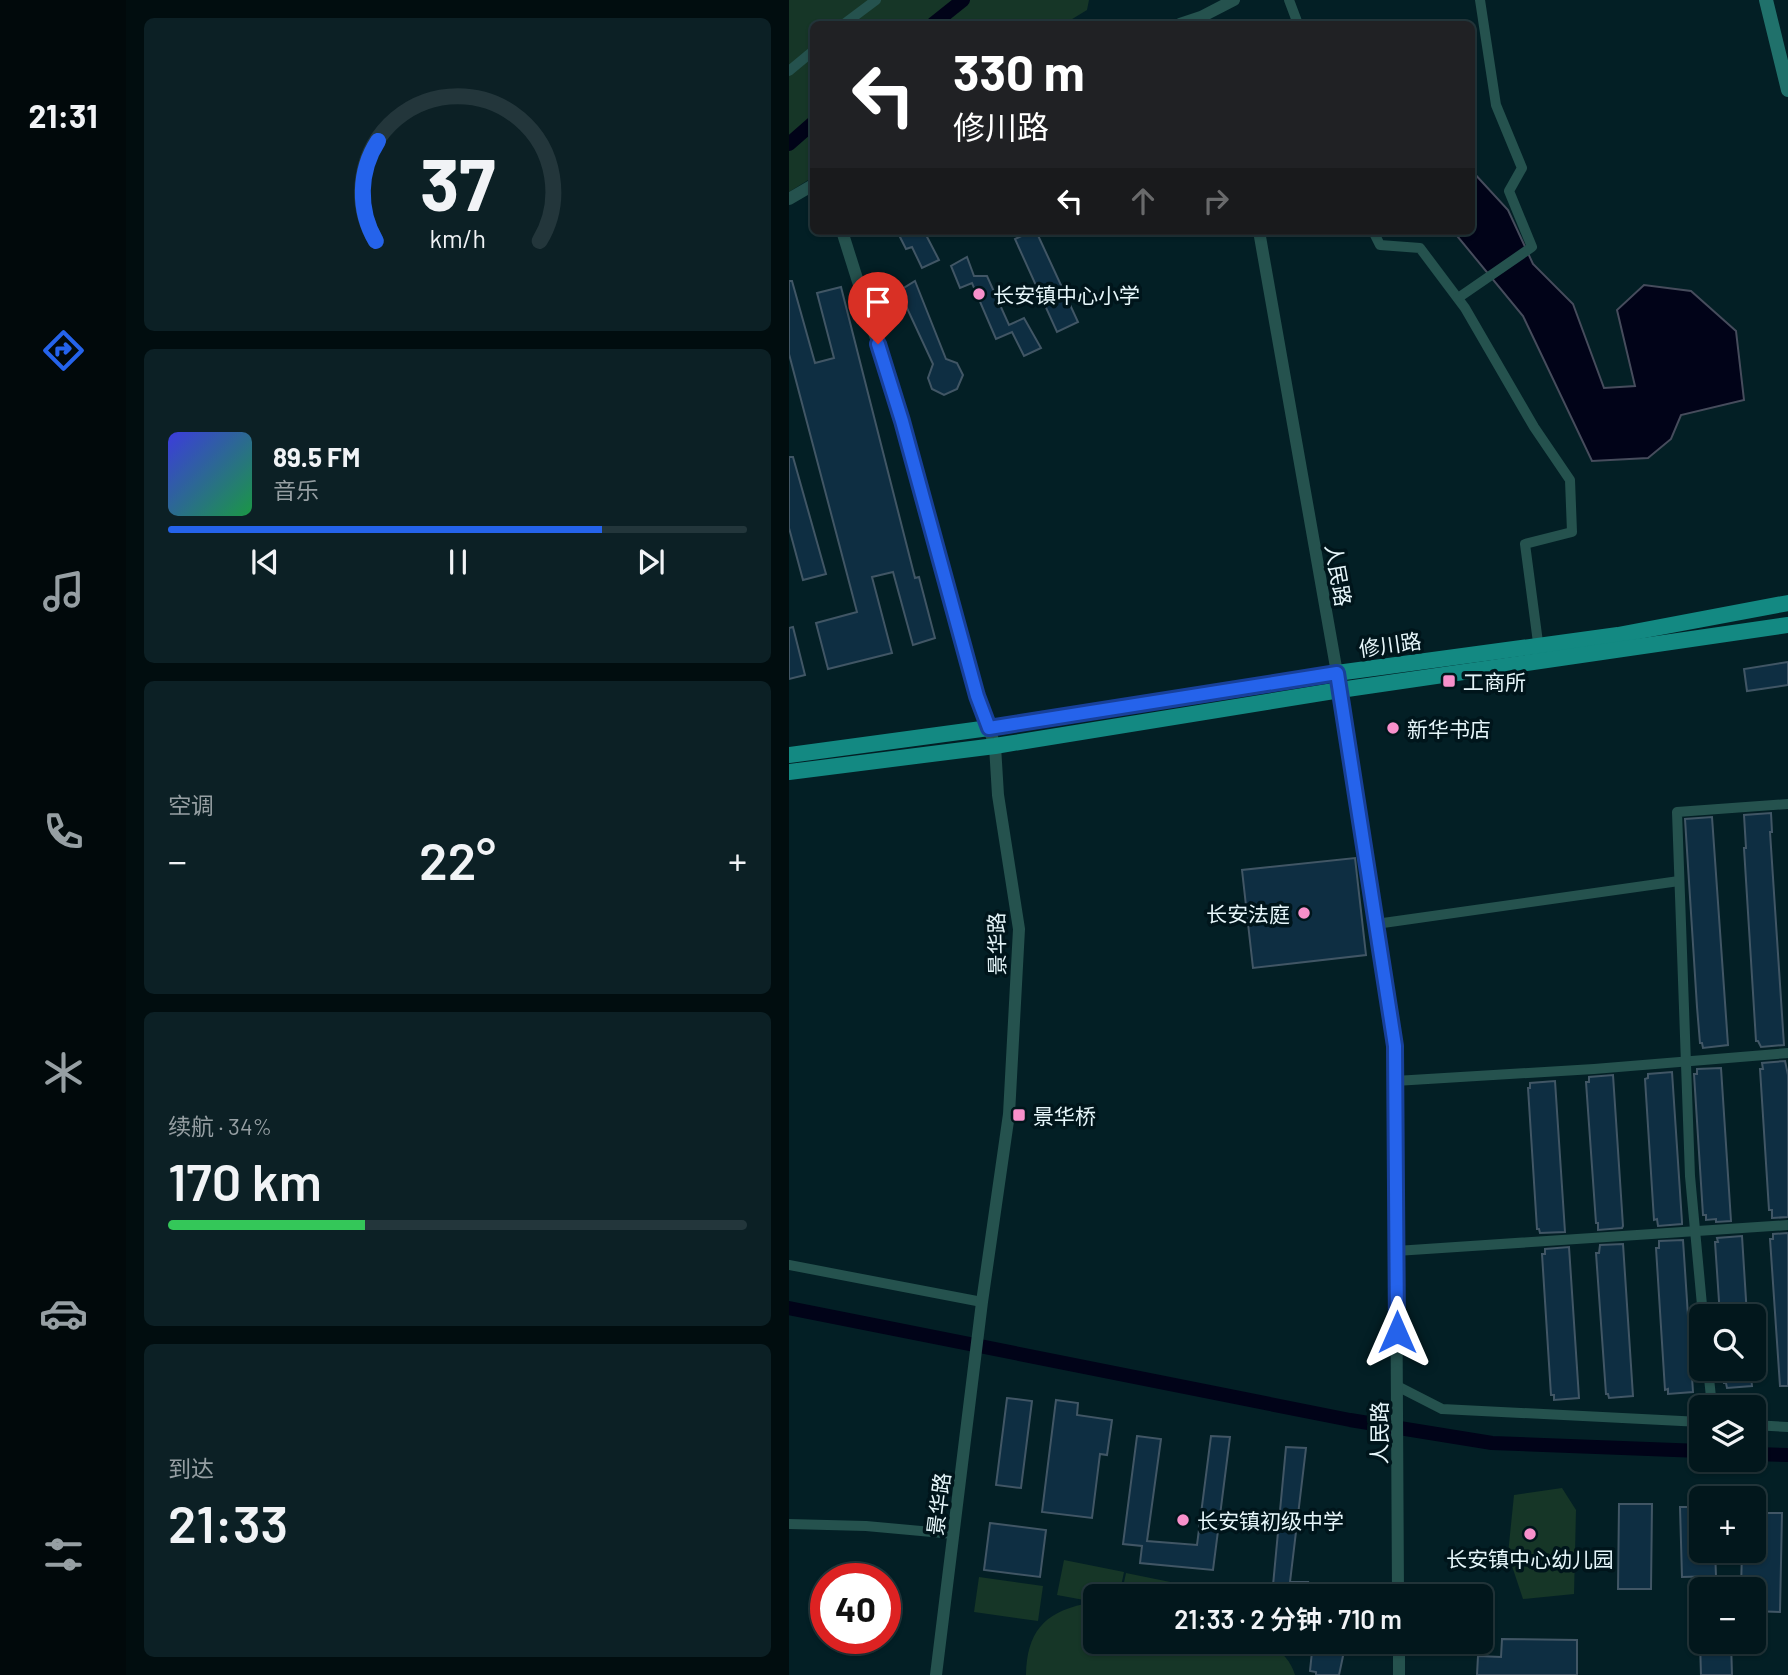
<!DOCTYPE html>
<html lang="zh">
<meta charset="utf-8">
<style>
:root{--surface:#02171c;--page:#0c2025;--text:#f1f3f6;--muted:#969fa3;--line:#23363b;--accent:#2563eb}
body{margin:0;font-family:Barlow,"Noto Sans SC",sans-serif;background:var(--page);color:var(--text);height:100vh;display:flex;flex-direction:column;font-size:26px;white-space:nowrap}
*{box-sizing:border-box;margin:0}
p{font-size:23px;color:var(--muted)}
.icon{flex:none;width:38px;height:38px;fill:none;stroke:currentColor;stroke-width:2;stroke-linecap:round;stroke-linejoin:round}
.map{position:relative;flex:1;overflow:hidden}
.drawer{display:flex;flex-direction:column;gap:18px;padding:18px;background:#010d0f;width:663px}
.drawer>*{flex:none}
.banner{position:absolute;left:21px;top:21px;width:665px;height:214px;border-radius:10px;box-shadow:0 2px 5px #0004,0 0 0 2px var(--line);background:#202124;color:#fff;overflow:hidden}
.tools{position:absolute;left:900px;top:1304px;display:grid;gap:14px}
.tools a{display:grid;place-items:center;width:77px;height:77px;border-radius:10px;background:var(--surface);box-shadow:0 2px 5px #0004,0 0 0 2px var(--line);font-size:35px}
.speed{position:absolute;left:21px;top:1563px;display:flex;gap:14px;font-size:35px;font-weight:700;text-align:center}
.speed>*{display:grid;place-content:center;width:91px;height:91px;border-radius:50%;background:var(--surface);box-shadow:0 2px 5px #0004,0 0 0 2px var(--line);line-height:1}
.speed .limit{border:10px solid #d22;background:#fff;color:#111}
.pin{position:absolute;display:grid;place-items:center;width:60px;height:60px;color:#fff;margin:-72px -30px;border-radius:50% 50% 50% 0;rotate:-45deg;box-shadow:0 0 7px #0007}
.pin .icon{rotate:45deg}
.me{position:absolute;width:77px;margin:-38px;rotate:0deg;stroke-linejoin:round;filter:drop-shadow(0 0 5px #0008)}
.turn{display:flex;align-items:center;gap:24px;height:147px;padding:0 28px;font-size:32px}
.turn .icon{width:91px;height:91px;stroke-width:2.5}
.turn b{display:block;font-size:49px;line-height:60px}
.lanes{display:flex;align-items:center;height:66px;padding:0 28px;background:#0003;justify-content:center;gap:35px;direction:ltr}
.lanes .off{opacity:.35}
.big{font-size:52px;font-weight:600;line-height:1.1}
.drawer .tile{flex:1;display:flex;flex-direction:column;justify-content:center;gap:10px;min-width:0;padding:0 24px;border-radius:10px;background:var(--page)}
.drawer .dial{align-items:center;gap:0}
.dial svg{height:182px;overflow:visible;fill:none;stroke:var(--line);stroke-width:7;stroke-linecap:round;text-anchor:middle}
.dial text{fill:var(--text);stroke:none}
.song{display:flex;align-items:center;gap:21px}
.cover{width:84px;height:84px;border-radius:10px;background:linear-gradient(135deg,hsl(240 70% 55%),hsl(140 70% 35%))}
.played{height:7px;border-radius:4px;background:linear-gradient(90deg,var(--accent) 75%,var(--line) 75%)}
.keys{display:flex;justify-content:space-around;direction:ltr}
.heat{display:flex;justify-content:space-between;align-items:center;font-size:38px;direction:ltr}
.charge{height:10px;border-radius:5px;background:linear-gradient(90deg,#34c759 34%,var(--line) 0)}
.trip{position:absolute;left:294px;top:1584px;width:410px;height:70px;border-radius:10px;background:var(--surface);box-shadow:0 2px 5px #0004,0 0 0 2px var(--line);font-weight:600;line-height:70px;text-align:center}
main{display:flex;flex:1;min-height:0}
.tab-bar{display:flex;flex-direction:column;width:126px;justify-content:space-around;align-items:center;background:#01090b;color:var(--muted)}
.tab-bar .icon{width:49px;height:49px}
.tab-bar .selected{color:var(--accent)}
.tab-bar b{font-size:32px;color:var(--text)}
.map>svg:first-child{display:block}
.green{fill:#163627}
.water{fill:#010318;stroke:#464c5c;stroke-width:2}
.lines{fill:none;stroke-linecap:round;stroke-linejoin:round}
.canal{stroke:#010318;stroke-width:14}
.building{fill:#0e2e42;stroke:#415665;stroke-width:2}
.minor{stroke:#25524e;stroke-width:10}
.tertiary{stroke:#25524e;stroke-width:12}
.secondary{stroke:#20716b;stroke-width:14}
.primary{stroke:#138982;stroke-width:16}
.route-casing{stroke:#184099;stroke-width:18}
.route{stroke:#2563eb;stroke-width:12}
.poi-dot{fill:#f890cb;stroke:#00151b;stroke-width:2.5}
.labels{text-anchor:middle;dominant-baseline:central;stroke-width:7;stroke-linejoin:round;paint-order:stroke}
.poi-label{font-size:21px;fill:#e6f6fa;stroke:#00151b;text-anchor:start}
.street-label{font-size:21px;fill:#e6f6fa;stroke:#00151b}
</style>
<main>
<nav class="tab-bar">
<b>21:31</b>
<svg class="icon selected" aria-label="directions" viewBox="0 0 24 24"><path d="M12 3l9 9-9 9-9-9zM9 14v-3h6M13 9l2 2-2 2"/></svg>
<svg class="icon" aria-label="music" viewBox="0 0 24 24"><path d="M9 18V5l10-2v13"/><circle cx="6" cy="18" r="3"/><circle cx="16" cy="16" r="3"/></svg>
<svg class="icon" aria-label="phone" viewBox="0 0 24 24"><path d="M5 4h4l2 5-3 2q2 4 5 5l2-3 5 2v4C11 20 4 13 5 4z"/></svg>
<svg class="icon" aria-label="climate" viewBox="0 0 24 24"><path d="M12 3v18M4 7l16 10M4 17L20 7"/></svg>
<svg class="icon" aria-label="car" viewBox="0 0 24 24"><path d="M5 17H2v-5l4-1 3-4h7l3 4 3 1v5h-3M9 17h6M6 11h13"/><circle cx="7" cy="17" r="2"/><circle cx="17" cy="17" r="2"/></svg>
<svg class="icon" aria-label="filters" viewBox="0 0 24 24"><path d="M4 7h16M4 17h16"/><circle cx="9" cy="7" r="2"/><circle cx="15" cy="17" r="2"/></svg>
</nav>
<section class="drawer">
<div class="tile dial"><svg viewBox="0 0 100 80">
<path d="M14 69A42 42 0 1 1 86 69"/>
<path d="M14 69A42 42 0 0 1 15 25" stroke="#2563eb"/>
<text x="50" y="56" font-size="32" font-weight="700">37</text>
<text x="50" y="72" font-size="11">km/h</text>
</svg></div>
<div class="tile">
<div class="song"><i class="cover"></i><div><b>89.5 FM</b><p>音乐</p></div></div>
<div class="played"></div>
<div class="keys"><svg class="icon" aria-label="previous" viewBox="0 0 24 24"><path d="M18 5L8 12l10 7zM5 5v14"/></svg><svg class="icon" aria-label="pause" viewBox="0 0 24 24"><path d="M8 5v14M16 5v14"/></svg><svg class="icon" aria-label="next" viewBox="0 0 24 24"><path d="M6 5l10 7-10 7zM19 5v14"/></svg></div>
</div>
<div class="tile"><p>空调</p>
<div class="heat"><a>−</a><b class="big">22°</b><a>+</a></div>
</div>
<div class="tile"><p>续航 · 34%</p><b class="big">170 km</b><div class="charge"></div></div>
<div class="tile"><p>到达</p><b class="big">21:33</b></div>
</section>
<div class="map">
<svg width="999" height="1675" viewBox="0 0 999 1675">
<rect width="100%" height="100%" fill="#031f25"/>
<g class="green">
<polygon points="0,0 300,0 298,10 275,24 24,24 24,177 0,192"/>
<polygon points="773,1488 787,1510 785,1594 734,1599 719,1554 725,1495"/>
<polygon points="275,1560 335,1572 330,1596 306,1596 306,1602 268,1595"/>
<polygon points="337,1573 396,1585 394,1596 332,1596"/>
<polygon points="190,1577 254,1586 249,1621 185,1612"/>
<path d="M295,1604L306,1605V1642H476C491,1650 501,1659 506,1675H237C238,1633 254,1613 295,1604Z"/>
</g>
<polygon class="water" points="683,171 719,210 744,264 784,304 815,388 846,386 828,310 855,285 902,291 947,331 955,400 892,415 882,439 859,458 803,461 734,316 664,231 682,231"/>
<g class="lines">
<g class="canal">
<polyline points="144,24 174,0"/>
<polyline points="0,144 24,123"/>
<polyline points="0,1308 561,1420 703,1443 912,1451"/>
<polyline points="964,1454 999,1455"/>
</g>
</g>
<g class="building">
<polygon points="108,231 136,233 150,260 133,268 123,247 117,249"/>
<polygon points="243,231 247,231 289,322 268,332 226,239"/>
<polygon points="178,257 185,276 198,276 220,325 235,318 252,348 235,356 223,332 207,339 183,283 171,288 162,266"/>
<polygon points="0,281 3,281 26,363 45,358 28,293 52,287 126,578 130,577 146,638 124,645 104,572 83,577 103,653 39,669 27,623 68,612 0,354"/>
<polygon points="126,281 157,359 168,363 174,375 168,389 155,395 143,389 139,378 144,364 110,291"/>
<polygon points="0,457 4,457 37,574 14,580 0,528"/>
<polygon points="4,627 16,675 0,679 0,628"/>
<polygon points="999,662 999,685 958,691 955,669"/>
<polygon points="982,813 983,832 981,832 995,1045 972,1047 969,1041 967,1041 955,848 957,848 955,815"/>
<polygon points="923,817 939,1045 914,1048 913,1043 911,1043 908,1007 896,819"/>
<polygon points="566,858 577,955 464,968 453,870"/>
<polygon points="996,1061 999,1075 999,1217 983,1218 983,1210 980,1210 971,1069 974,1069 973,1063"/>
<polygon points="932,1068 942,1221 927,1222 927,1219 917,1220 917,1215 914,1215 905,1074 908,1074 908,1069"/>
<polygon points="883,1072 893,1222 893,1224 869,1226 868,1219 865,1220 856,1079 859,1078 859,1074"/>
<polygon points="824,1075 834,1226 833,1228 809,1230 809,1223 807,1223 797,1082 800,1082 800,1077"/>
<polygon points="766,1081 776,1232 751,1233 750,1229 748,1229 739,1088 741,1088 741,1083"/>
<polygon points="999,1233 999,1386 991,1386 981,1239 984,1239 984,1234"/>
<polygon points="953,1236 958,1316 931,1316 926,1242 929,1242 928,1238"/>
<polygon points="894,1240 904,1392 879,1394 879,1389 876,1390 867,1248 870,1248 870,1241"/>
<polygon points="834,1244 844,1396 820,1398 819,1394 817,1394 807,1253 810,1253 811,1245"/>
<polygon points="780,1247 790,1398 765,1400 765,1395 762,1395 753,1254 756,1254 756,1249"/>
<polygon points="934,1368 961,1368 963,1386 938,1388 937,1383 935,1383"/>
<polygon points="218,1398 243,1401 232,1488 207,1485"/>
<polygon points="267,1400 289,1403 288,1415 323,1420 318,1455 311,1454 303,1518 253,1512"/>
<polygon points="348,1436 372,1439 358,1541 408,1545 422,1436 441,1437 424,1570 351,1563 353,1546 334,1544"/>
<polygon points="497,1447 517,1448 501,1582 519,1582 516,1596 483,1596"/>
<polygon points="830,1504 863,1504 862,1589 829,1589"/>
<polygon points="891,1507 912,1507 912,1550 926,1550 927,1576 893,1577"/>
<polygon points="964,1513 993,1513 991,1612 964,1611 964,1589 952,1589 953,1550 964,1550"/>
<polygon points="201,1523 257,1530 251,1577 195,1570"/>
<polygon points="713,1639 788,1640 788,1675 688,1675 689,1656 712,1657"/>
<polygon points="524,1642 557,1642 550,1675 527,1675 527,1672 521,1671"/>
<polygon points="911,1642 942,1642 943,1675 912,1675"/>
</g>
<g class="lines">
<g class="minor">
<polyline points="500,0 509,24"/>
<polyline points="55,24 87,0"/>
<polyline points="0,71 24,51"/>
<polyline points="584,231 591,245 631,248 676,308 745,427 781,480 783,532 736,544 750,650"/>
<polyline points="669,298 743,247 720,191 733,168 707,105 691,0"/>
<polyline points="587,924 890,881"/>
<polyline points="606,1081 805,1069 999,1053"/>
<polyline points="607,1251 999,1225"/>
<polyline points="0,1265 193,1302"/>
<polyline points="914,1316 901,1176 888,812 999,804"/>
<polyline points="919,1368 923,1407"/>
<polyline points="608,1386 653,1409 912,1422"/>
<polyline points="964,1425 999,1427"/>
<polyline points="0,1524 77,1526 165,1534"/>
</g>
<g class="tertiary">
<polyline points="391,24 412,17 445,0"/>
<polyline points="0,199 24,185"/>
<polyline points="53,231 113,421 189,696 206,746 209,795 230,929 220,1114 193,1302 147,1675"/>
<polyline points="470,231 551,690 606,1046 609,1596"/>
<polyline points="610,1642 610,1675"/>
</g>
<polyline class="secondary" points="977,0 999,90"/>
<g class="primary">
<polyline points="0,755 200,728 548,673 829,635 999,603"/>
<polyline points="0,772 206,746 551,690 999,625"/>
</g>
</g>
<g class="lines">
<defs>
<polyline id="route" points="89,344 113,421 188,696 200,728 548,673 606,1046 608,1332"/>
</defs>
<use href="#route" class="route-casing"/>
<use href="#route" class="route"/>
</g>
<g class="poi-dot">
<circle cx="190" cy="294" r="7"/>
<rect x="653" y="674" width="14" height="14" rx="3.5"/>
<circle cx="604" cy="728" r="7"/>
<circle cx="515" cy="913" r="7"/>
<rect x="223" y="1108" width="14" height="14" rx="3.5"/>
<circle cx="394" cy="1520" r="7"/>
<circle cx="741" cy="1534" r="7"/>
</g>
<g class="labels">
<g class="poi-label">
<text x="204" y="294">长安镇中心小学</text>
<text x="674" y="681">工商所</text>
<text x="618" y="728">新华书店</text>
<text x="501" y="913" text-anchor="end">长安法庭</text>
<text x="244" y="1115">景华桥</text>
<text x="408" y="1520">长安镇初级中学</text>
<text x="741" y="1558" text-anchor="middle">长安镇中心幼儿园</text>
</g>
<g class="street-label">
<text transform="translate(550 575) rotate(80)">人民路</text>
<text transform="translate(601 644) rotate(-8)">修川路</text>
<text transform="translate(207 944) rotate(-91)">景华路</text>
<text transform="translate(589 1433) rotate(-90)">人民路</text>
<text transform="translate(149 1504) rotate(-83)">景华路</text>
</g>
</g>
</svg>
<div class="tools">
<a><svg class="icon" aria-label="search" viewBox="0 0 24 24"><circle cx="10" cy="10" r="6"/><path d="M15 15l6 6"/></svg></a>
<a><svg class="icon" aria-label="layers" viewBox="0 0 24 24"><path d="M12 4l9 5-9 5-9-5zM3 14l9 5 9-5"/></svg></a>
<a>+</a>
<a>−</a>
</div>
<div class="speed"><div class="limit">40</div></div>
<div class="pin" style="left:89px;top:344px;background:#d93025"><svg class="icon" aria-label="arrive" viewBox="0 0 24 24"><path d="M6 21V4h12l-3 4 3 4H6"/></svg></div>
<svg class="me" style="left:608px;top:1332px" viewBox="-20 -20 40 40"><path d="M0-17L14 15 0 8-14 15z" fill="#2563eb" stroke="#fff" stroke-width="4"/></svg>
<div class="trip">21:33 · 2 分钟 · 710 m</div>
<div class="banner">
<div class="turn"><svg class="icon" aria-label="left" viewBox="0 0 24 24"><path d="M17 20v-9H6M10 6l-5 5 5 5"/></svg><div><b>330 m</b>修川路</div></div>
<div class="lanes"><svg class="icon" aria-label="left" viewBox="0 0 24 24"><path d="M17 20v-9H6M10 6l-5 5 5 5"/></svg><svg class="icon off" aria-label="ahead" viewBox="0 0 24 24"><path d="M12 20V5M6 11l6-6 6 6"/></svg><svg class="icon off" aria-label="right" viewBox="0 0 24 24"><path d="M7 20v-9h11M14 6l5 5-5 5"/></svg></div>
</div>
</div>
</main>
